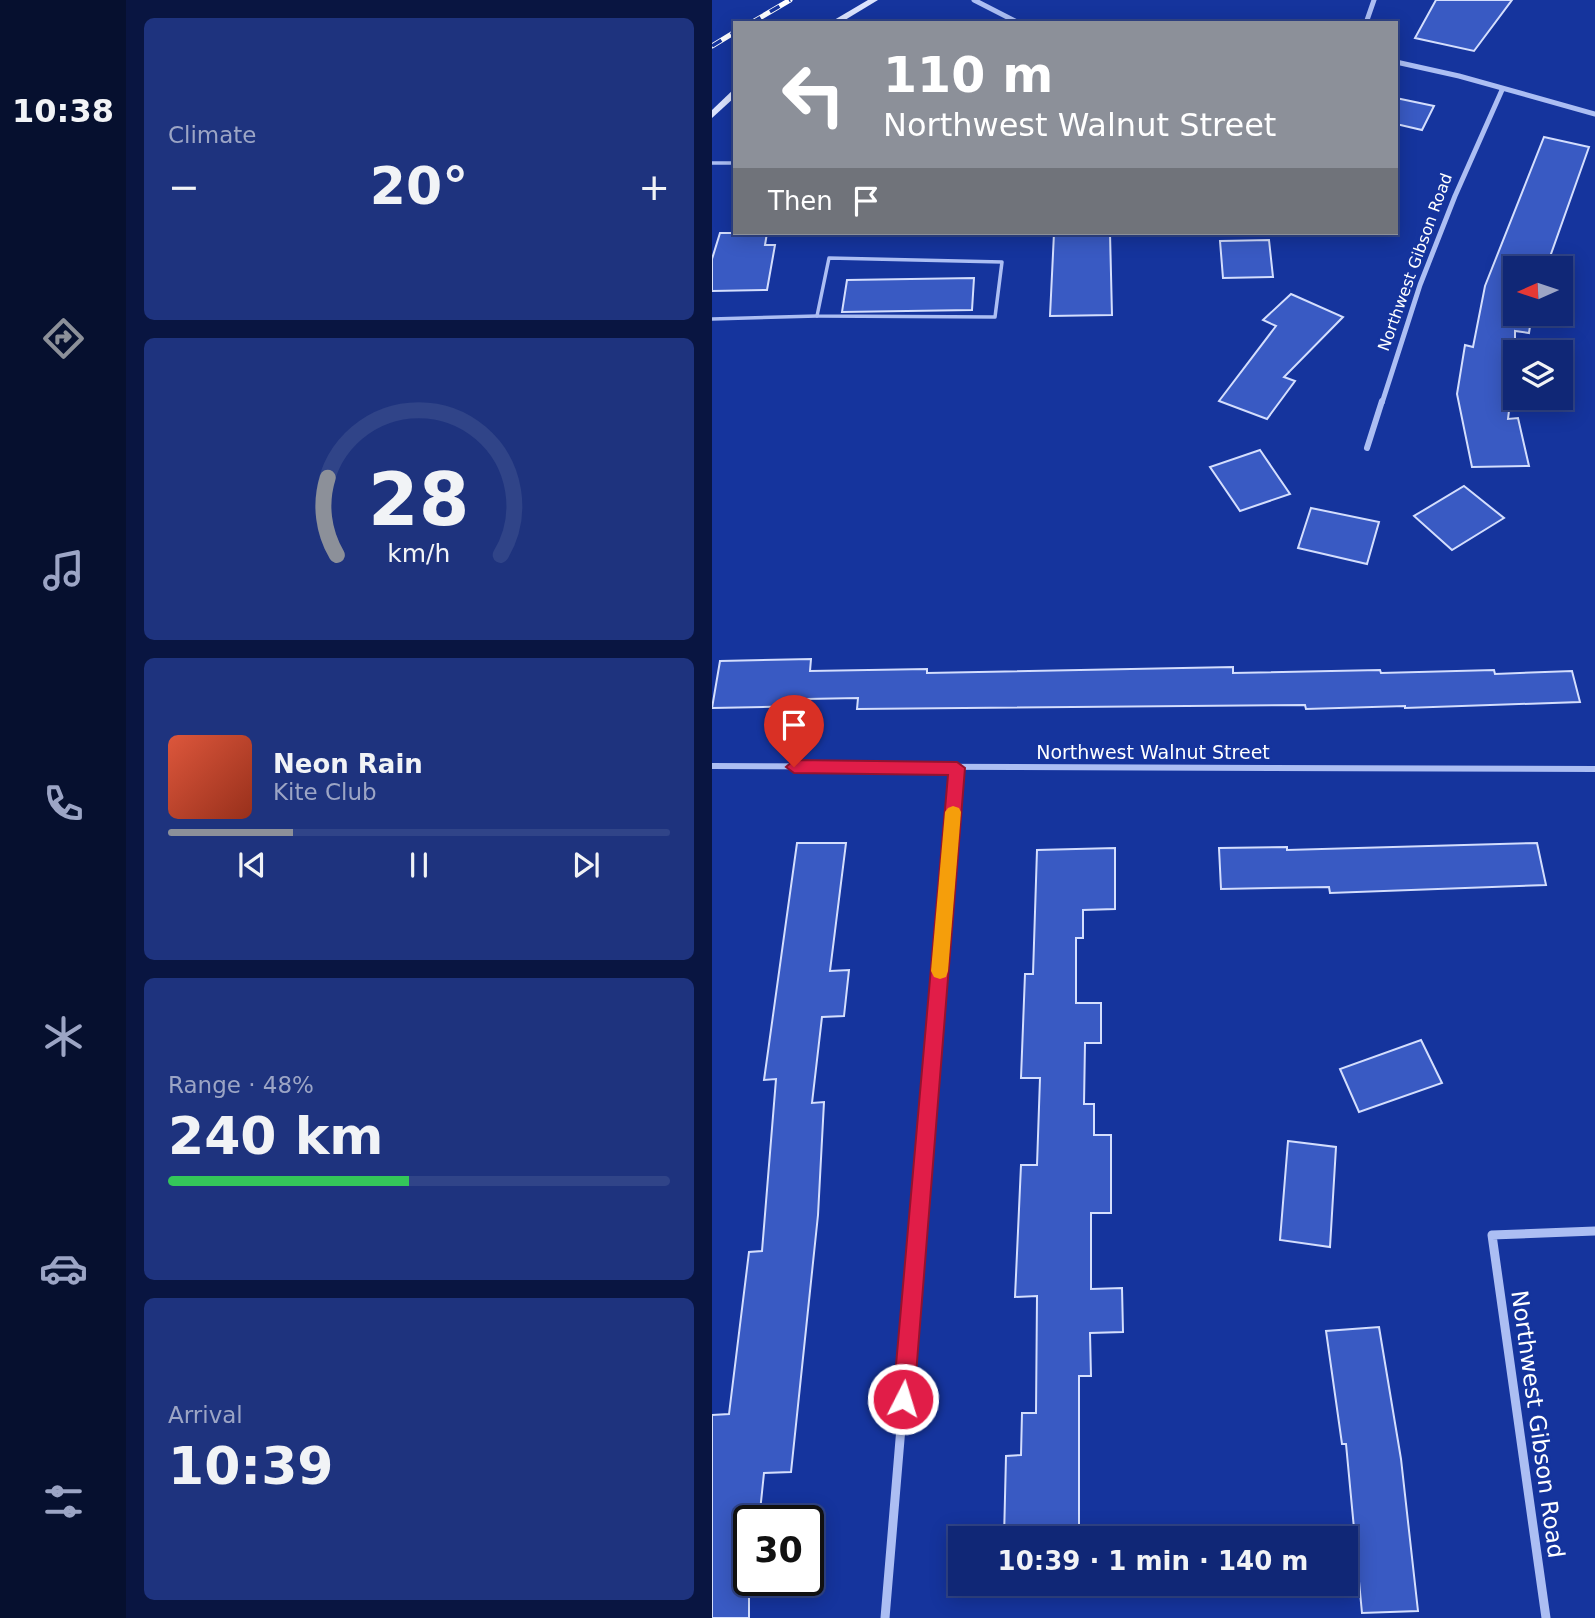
<!DOCTYPE html>
<meta charset="utf-8">
<style>
:root{--surface:#102776;--page:#1e337e;--text:#f1f3f6;--muted:#9ca5c5;--line:#304488;--accent:#8c9099}
body{margin:0;font-family:"DejaVu Sans",sans-serif;background:var(--page);color:var(--text);height:100vh;display:flex;flex-direction:column;font-size:26px;white-space:nowrap}
*{box-sizing:border-box;margin:0}
p{font-size:23px;color:var(--muted)}
.icon{flex:none;width:38px;height:38px;fill:none;stroke:currentColor;stroke-width:2;stroke-linecap:round;stroke-linejoin:round}
.map{position:relative;flex:1;overflow:hidden}
.details{display:flex;flex-direction:column;gap:18px;padding:18px;background:#091541;width:586px}
.details>*{flex:none}
.top-card{position:absolute;left:21px;top:21px;width:665px;height:214px;border-radius:0px;box-shadow:0 4px 18px #0003,0 0 0 2px var(--line);background:#8c9099;color:#fff;overflow:hidden}
.needle{width:46px;rotate:267deg}
.tools{position:absolute;left:791px;top:256px;display:grid;gap:14px}
.tools a{display:grid;place-items:center;width:70px;height:70px;border-radius:0px;background:var(--surface);box-shadow:0 4px 18px #0003,0 0 0 2px var(--line);font-size:35px}
.speed{position:absolute;left:21px;top:1505px;display:flex;gap:14px;font-size:35px;font-weight:700;text-align:center}
.speed>*{display:grid;place-content:center;width:91px;height:91px;border-radius:50%;background:var(--surface);box-shadow:0 4px 18px #0003,0 0 0 2px var(--line);line-height:1}
.speed .limit{border:4px solid #111;border-radius:10px;background:#fff;color:#111}
.pin{position:absolute;display:grid;place-items:center;width:60px;height:60px;color:#fff;margin:-72px -30px;border-radius:50% 50% 50% 0;rotate:-45deg;box-shadow:0 0 7px #0007}
.pin .icon{rotate:45deg}
.me{position:absolute;width:77px;margin:-38px;rotate:5deg;stroke-linejoin:round;filter:drop-shadow(0 0 5px #0008)}
.turn{display:flex;align-items:center;gap:24px;height:147px;padding:0 35px;font-size:32px}
.turn .icon{width:91px;height:91px;stroke-width:2.5}
.turn b{display:block;font-size:49px;line-height:60px}
.then{display:flex;align-items:center;height:66px;padding:0 35px;background:#0003;gap:14px;font-size:26px}
.big{font-size:52px;font-weight:800;line-height:1.1}
.details .widget{flex:1;display:flex;flex-direction:column;justify-content:center;gap:10px;min-width:0;padding:0 24px;border-radius:10px;background:var(--page)}
.details .dial{align-items:center;gap:0}
.dial svg{height:182px;overflow:visible;fill:none;stroke:var(--line);stroke-width:7;stroke-linecap:round;text-anchor:middle}
.dial text{fill:var(--text);stroke:none}
.song{display:flex;align-items:center;gap:21px}
.cover{width:84px;height:84px;border-radius:10px;background:linear-gradient(135deg,hsl(10 70% 55%),hsl(10 70% 35%))}
.played{height:7px;border-radius:4px;background:linear-gradient(90deg,var(--accent) 25%,var(--line) 25%)}
.keys{display:flex;justify-content:space-around;direction:ltr}
.heat{display:flex;justify-content:space-between;align-items:center;font-size:38px;direction:ltr}
.charge{height:10px;border-radius:5px;background:linear-gradient(90deg,#34c759 48%,var(--line) 0)}
.trip{position:absolute;left:236px;top:1526px;width:410px;height:70px;border-radius:0px;background:var(--surface);box-shadow:0 4px 18px #0003,0 0 0 2px var(--line);font-weight:800;line-height:70px;text-align:center}
main{display:flex;flex:1;min-height:0}
.tab-bar{display:flex;flex-direction:column;width:126px;justify-content:space-around;align-items:center;background:#06102f;color:var(--muted)}
.tab-bar .icon{width:49px;height:49px}
.tab-bar .active{color:var(--accent)}
.tab-bar b{font-size:32px;color:var(--text)}
.map>svg:first-child{display:block}
.building{fill:#395ac3;stroke:#d4defd;stroke-width:2}
.lines{fill:none;stroke-linecap:round;stroke-linejoin:round}
.lane{stroke:#acbef3;stroke-width:3.5}
.street-far2{stroke:#acbef3;stroke-width:5}
.street-far1{stroke:#acbef3;stroke-width:6}
.street{stroke:#acbef3;stroke-width:9}
.secondary{fill:#dbe3fd;fill-rule:evenodd}
.rail-casing{stroke:#fff;stroke-width:5}
.rail{stroke:#15349d;stroke-width:3.5;stroke-dasharray:11;stroke-linecap:butt}
.route{fill:#e11d48;stroke:#92132f;stroke-width:2}
.slow{fill:#f59e0b}
.labels{text-anchor:middle;dominant-baseline:central;stroke-width:5;stroke-linejoin:round;paint-order:stroke}
.far-street-label{font-size:16px;fill:#fff;stroke:#15349d}
.street-label{font-size:19px;fill:#fff;stroke:#15349d}
.near-street-label{font-size:23px;fill:#fff;stroke:#15349d}
</style>
<main>
<nav class="tab-bar">
<b>10:38</b>
<svg class="icon active" aria-label="directions" viewBox="0 0 24 24"><path d="M12 3l9 9-9 9-9-9zM9 14v-3h6M13 9l2 2-2 2"/></svg>
<svg class="icon" aria-label="music" viewBox="0 0 24 24"><path d="M9 18V5l10-2v13"/><circle cx="6" cy="18" r="3"/><circle cx="16" cy="16" r="3"/></svg>
<svg class="icon" aria-label="phone" viewBox="0 0 24 24"><path d="M5 4h4l2 5-3 2q2 4 5 5l2-3 5 2v4C11 20 4 13 5 4z"/></svg>
<svg class="icon" aria-label="climate" viewBox="0 0 24 24"><path d="M12 3v18M4 7l16 10M4 17L20 7"/></svg>
<svg class="icon" aria-label="car" viewBox="0 0 24 24"><path d="M5 17H2v-5l4-1 3-4h7l3 4 3 1v5h-3M9 17h6M6 11h13"/><circle cx="7" cy="17" r="2"/><circle cx="17" cy="17" r="2"/></svg>
<svg class="icon" aria-label="filters" viewBox="0 0 24 24"><path d="M4 7h16M4 17h16"/><circle cx="9" cy="7" r="2"/><circle cx="15" cy="17" r="2"/></svg>
</nav>
<section class="details">
<div class="widget"><p>Climate</p>
<div class="heat"><a>−</a><b class="big">20°</b><a>+</a></div>
</div>
<div class="widget dial"><svg viewBox="0 0 100 80">
<path d="M14 69A42 42 0 1 1 86 69"/>
<path d="M14 69A42 42 0 0 1 10 35" stroke="#8c9099"/>
<text x="50" y="56" font-size="32" font-weight="700">28</text>
<text x="50" y="72" font-size="11">km/h</text>
</svg></div>
<div class="widget">
<div class="song"><i class="cover"></i><div><b>Neon Rain</b><p>Kite Club</p></div></div>
<div class="played"></div>
<div class="keys"><svg class="icon" aria-label="previous" viewBox="0 0 24 24"><path d="M18 5L8 12l10 7zM5 5v14"/></svg><svg class="icon" aria-label="pause" viewBox="0 0 24 24"><path d="M8 5v14M16 5v14"/></svg><svg class="icon" aria-label="next" viewBox="0 0 24 24"><path d="M6 5l10 7-10 7zM19 5v14"/></svg></div>
</div>
<div class="widget"><p>Range · 48%</p><b class="big">240 km</b><div class="charge"></div></div>
<div class="widget"><p>Arrival</p><b class="big">10:39</b></div>
</section>
<div class="map">
<svg width="883" height="1618" viewBox="0 0 883 1618">
<rect width="100%" height="100%" fill="#15349d"/>
<g class="building">
<polygon points="724,0 800,0 762,51 703,38"/>
<polygon points="684,98 722,106 710,130 684,124"/>
<polygon points="832,137 877,147 834,268 803,268 803,313 820,313 817,333 803,331 803,362 796,419 806,418 817,466 760,467 745,394 753,345 761,347 773,286"/>
<polygon points="8,233 55,233 53,245 63,245 55,290 0,291 0,259"/>
<polygon points="342,233 398,233 400,315 338,316"/>
<polygon points="557,240 561,277 511,278 508,241"/>
<polygon points="262,278 260,310 130,312 135,280"/>
<polygon points="579,294 631,317 572,377 583,381 555,419 507,401 564,326 551,320"/>
<polygon points="548,450 578,494 528,511 498,467"/>
<polygon points="752,486 792,518 740,550 702,516"/>
<polygon points="599,508 667,522 655,564 586,548"/>
<polygon points="99,659 98,671 215,669 215,673 521,667 521,673 668,670 669,673 782,670 783,674 860,671 868,702 693,708 693,706 594,709 593,705 145,709 146,698 94,699 93,706 0,708 8,661"/>
<polygon points="85,843 134,843 118,971 137,970 132,1016 110,1017 100,1103 112,1102 106,1215 79,1472 52,1473 47,1521 37,1521 37,1618 0,1618 0,1415 17,1414 37,1252 50,1251 64,1079 52,1080"/>
<polygon points="825,843 834,885 618,893 617,887 509,889 507,848 575,847 575,850"/>
<polygon points="403,848 403,909 371,910 371,938 364,938 364,1003 389,1003 389,1043 373,1043 372,1104 382,1104 382,1135 399,1135 399,1213 379,1213 379,1289 410,1288 411,1332 378,1333 379,1376 367,1376 367,1538 292,1538 294,1456 309,1455 310,1413 324,1413 325,1296 303,1297 309,1165 325,1165 328,1078 309,1078 313,974 321,974 325,850"/>
<polygon points="709,1040 730,1083 647,1112 628,1069"/>
<polygon points="576,1141 624,1147 618,1247 568,1240"/>
<polygon points="667,1327 689,1459 706,1611 650,1613 634,1444 630,1444 614,1331"/>
</g>
<g class="lines">
<g class="lane">
<polyline points="0,163 23,163"/>
<polygon points="117,258 290,262 283,317 105,316"/>
<polyline points="0,319 105,316"/>
</g>
<g class="street-far2">
<polyline points="262,0 307,23"/>
<polyline points="654,23 662,0"/>
<polyline points="684,62 747,76 883,114"/>
<polyline points="670,403 708,285 743,196 790,90"/>
</g>
<g class="street-far1">
<polyline points="655,448 670,401"/>
<polyline points="0,766 883,769"/>
<polyline points="231,929 245,768"/>
</g>
<g class="street">
<polyline points="173,1618 231,928"/>
<polyline points="834,1618 780,1235 883,1231"/>
</g>
<g class="secondary">
<polygon points="156,0 166,0 128,23 117,23"/>
<polygon points="23,88 23,97 0,118 0,110"/>
</g>
<defs>
<g id="rail">
<polyline points="39,23 78,0"/>
<polyline points="0,46 23,32"/>
</g>
</defs>
<use href="#rail" class="rail-casing"/>
<use href="#rail" class="rail"/>
</g>
<polygon class="route" points="82,760 245,762 253,768 202,1399 199,1406 191,1409 184,1406 181,1399 236,775 82,773 74,767"/>
<polygon class="slow" points="241,806 247,808 249,812 236,971 234,977 228,979 222,977 219,971 233,812 236,808"/>
<g class="labels">
<g class="far-street-label">
<text transform="translate(703 262) rotate(-70)">Northwest Gibson Road</text>
</g>
<g class="street-label">
<text x="441" y="752">Northwest Walnut Street</text>
</g>
<g class="near-street-label">
<text transform="translate(826 1424) rotate(82)">Northwest Gibson Road</text>
</g>
</g>
</svg>
<div class="tools">
<a><svg class="needle" viewBox="-14 -14 28 28"><path d="M0-13l5 13h-10z" fill="#e53935"/><path d="M0 13l5-13h-10z" fill="#9ca5c5"/></svg></a>
<a><svg class="icon" aria-label="layers" viewBox="0 0 24 24"><path d="M12 4l9 5-9 5-9-5zM3 14l9 5 9-5"/></svg></a>
</div>
<div class="speed"><div class="limit">30</div></div>
<div class="pin" style="left:82px;top:767px;background:#d93025"><svg class="icon" aria-label="arrive" viewBox="0 0 24 24"><path d="M6 21V4h12l-3 4 3 4H6"/></svg></div>
<svg class="me" style="left:191px;top:1399px" viewBox="-20 -20 40 40"><circle r="17" fill="#e11d48" stroke="#fff" stroke-width="3"/><path d="M0-11L8 9 0 5-8 9z" fill="#fff"/></svg>
<div class="trip">10:39 · 1 min · 140 m</div>
<div class="top-card">
<div class="turn"><svg class="icon" aria-label="left" viewBox="0 0 24 24"><path d="M17 20v-9H6M10 6l-5 5 5 5"/></svg><div><b>110 m</b>Northwest Walnut Street</div></div>
<div class="then">Then<svg class="icon" aria-label="arrive" viewBox="0 0 24 24"><path d="M6 21V4h12l-3 4 3 4H6"/></svg></div>
</div>
</div>
</main>
